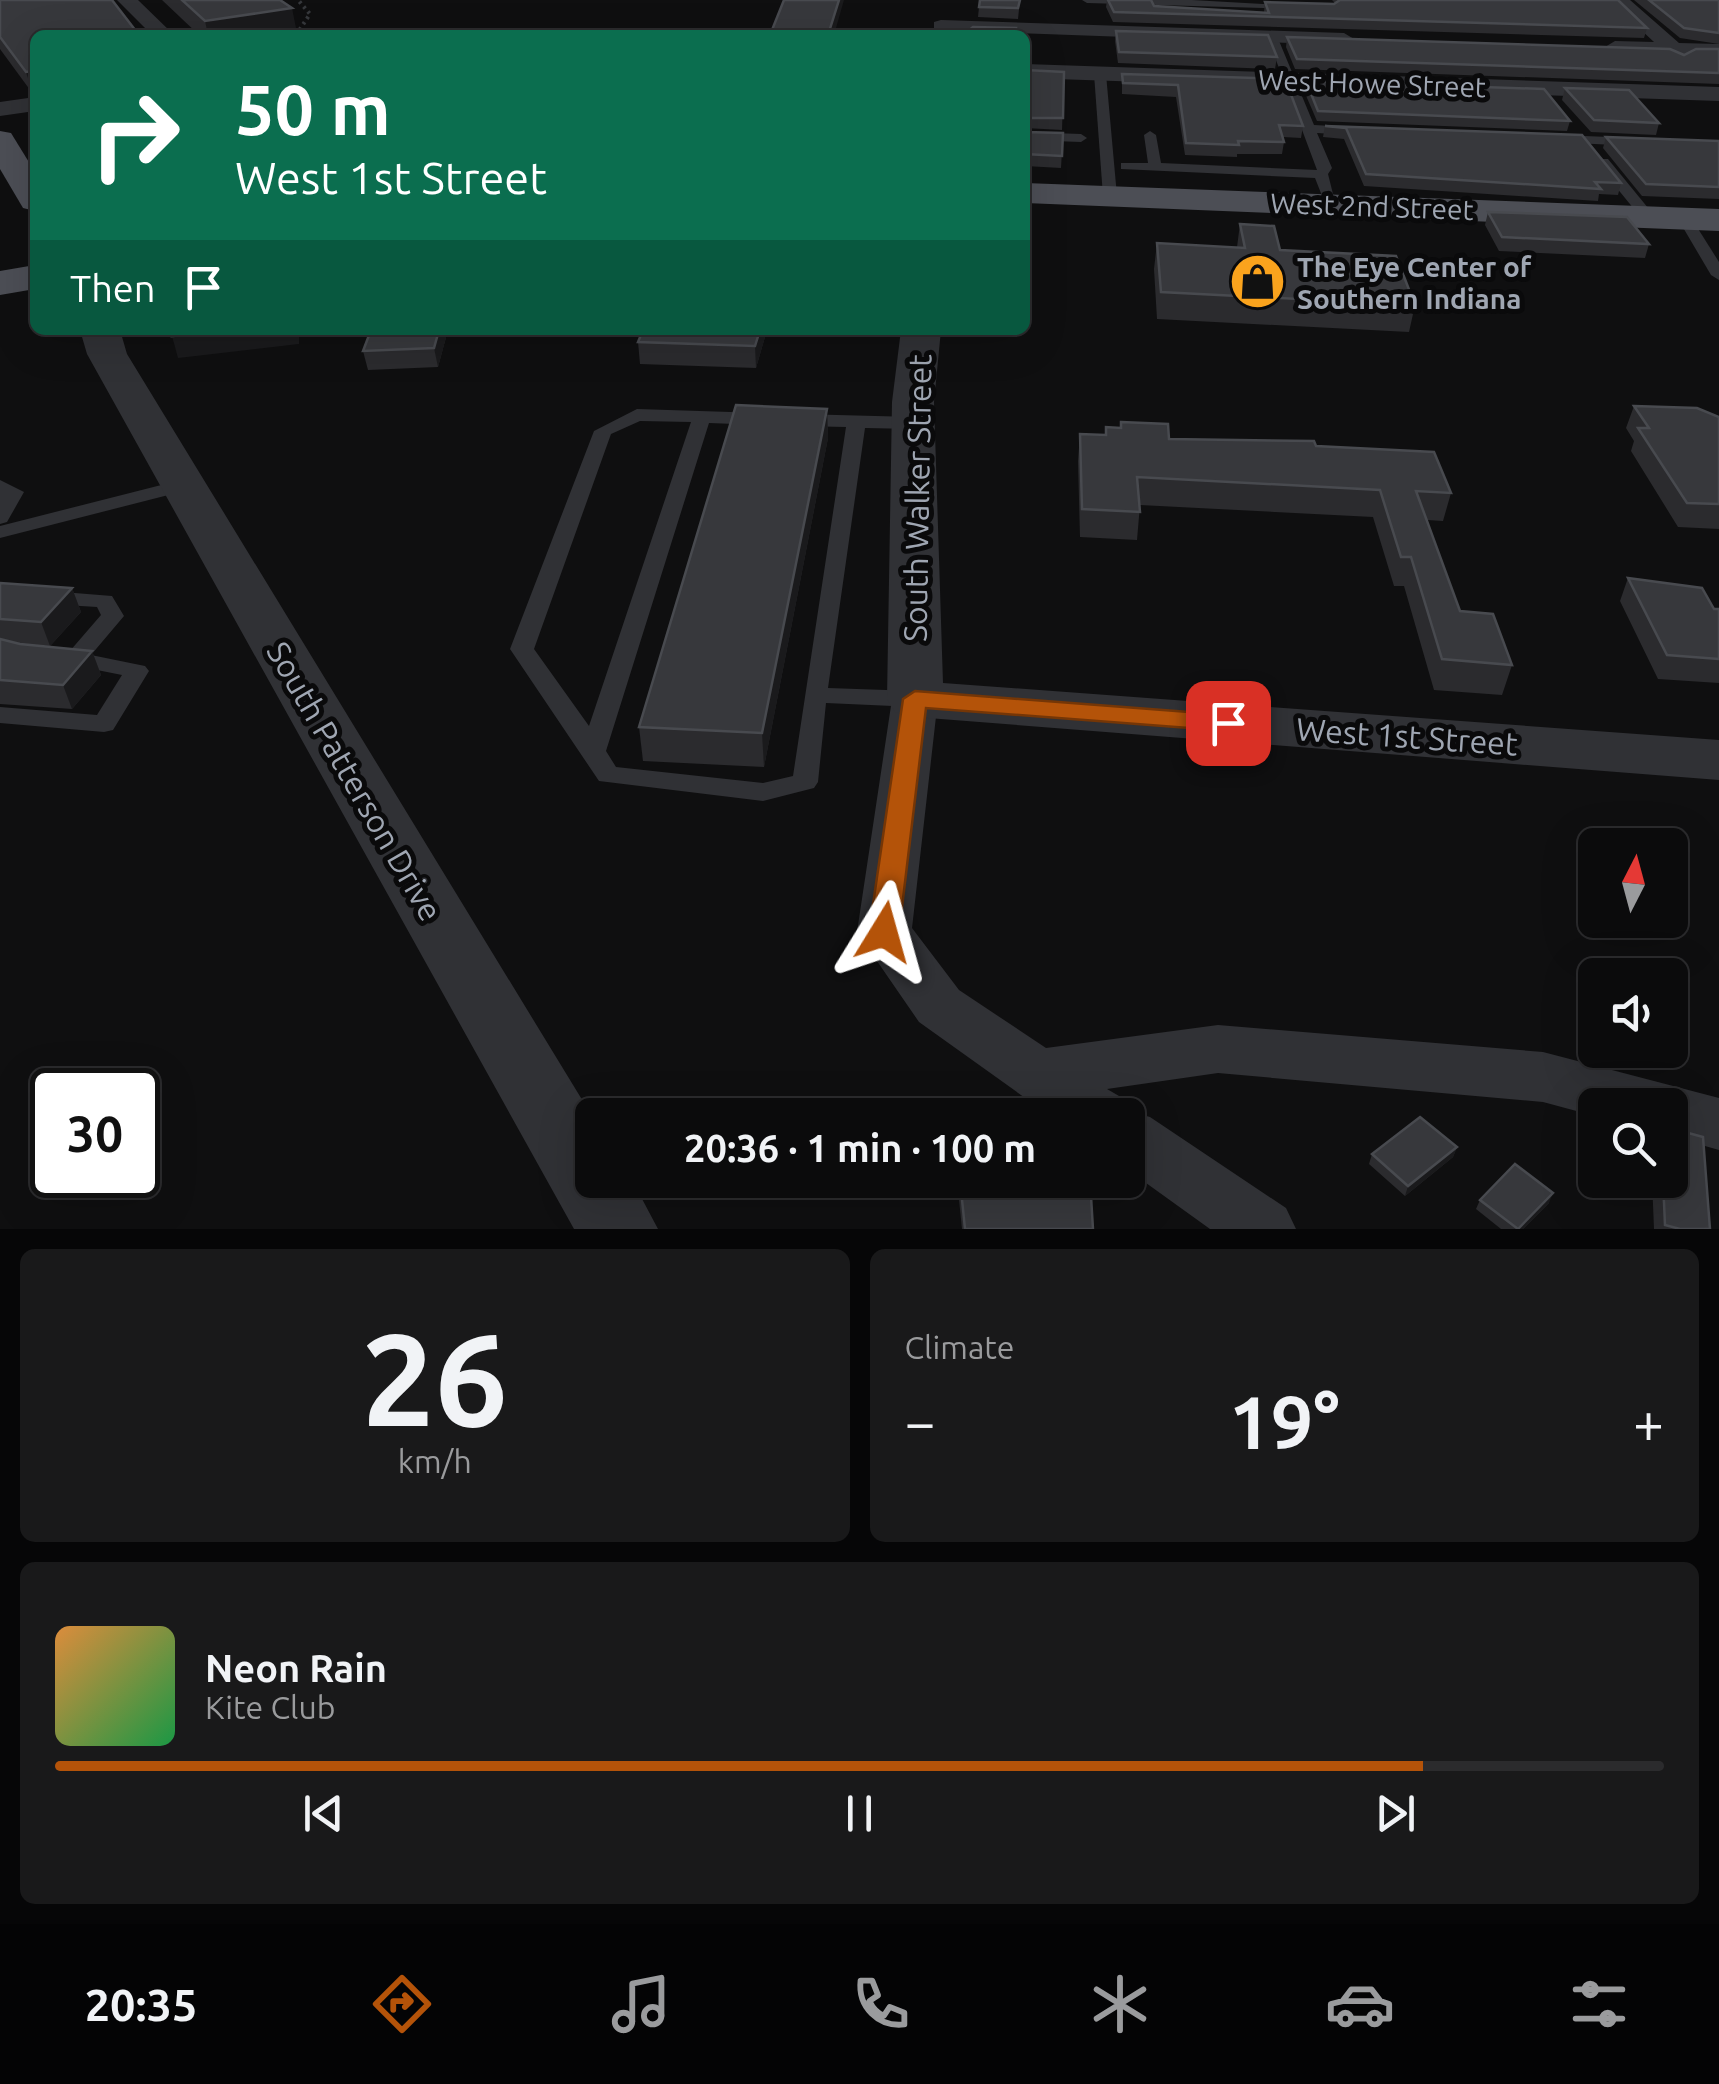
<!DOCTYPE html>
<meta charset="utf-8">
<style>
:root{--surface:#0b0b0c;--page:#19191a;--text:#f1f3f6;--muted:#9a9b9d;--line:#2b2b2d;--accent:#b45309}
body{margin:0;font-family:Ubuntu,sans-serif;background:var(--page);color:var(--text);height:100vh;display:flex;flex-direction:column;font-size:38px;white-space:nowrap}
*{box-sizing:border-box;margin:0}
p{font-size:32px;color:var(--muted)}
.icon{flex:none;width:55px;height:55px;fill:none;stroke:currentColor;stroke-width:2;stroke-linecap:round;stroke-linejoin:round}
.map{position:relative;height:1229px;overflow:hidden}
.sheet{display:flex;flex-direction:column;gap:20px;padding:20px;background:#060607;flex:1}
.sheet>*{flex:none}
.hud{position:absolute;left:30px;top:30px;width:1000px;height:305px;border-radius:15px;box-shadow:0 10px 40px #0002,0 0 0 2px var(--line);background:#0b6e4f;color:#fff;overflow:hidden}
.needle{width:65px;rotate:6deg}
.fabs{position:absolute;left:1578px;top:828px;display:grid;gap:20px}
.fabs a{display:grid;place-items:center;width:110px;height:110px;border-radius:15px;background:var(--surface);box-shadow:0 10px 40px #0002,0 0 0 2px var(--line);font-size:50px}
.speed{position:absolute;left:30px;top:1068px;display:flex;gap:20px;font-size:50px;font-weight:700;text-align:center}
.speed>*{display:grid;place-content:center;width:130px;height:130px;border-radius:50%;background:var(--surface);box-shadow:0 10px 40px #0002,0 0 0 2px var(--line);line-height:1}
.speed .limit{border:5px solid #111;border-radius:15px;background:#fff;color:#111}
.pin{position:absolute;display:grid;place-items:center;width:85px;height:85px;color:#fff;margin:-42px;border-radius:20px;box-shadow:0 5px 15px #0006}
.me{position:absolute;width:110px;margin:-55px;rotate:8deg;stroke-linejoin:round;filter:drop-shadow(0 0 8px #0008)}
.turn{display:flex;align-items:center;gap:35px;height:210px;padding:0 40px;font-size:45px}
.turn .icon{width:130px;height:130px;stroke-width:2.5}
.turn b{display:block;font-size:70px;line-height:85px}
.then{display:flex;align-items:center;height:95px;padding:0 40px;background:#0003;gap:20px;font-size:38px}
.big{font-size:75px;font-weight:700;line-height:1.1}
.sheet .tile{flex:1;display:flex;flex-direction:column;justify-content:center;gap:15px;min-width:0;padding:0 35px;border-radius:15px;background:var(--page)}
.sheet .dial{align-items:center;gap:0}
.dial b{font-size:130px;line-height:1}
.song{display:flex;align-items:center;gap:30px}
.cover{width:120px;height:120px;border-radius:15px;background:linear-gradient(135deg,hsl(30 70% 55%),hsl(140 70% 35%))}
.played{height:10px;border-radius:5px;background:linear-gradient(90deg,var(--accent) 85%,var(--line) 85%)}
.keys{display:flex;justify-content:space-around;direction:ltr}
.heat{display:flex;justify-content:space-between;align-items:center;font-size:55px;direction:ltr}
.sheet .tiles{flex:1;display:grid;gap:20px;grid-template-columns:1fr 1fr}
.tile:last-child{grid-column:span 2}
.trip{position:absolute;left:575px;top:1098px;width:570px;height:100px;border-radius:15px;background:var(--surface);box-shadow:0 10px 40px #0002,0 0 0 2px var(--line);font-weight:700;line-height:100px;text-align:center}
.dock{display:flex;height:160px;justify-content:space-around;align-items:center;background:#040405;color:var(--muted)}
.dock .icon{width:70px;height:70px}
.dock .active{color:var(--accent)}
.dock b{font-size:45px;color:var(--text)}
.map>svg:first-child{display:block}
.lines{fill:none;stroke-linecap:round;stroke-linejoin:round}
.path{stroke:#36383c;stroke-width:4;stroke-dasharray:2.5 4;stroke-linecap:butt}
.service{fill:#303135;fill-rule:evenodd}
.minor{fill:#303135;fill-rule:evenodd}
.tertiary{fill:#303135;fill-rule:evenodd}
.primary{fill:#4c4e55;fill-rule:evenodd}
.wall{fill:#2b2b2e}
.shaded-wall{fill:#1a1a1c}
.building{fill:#37383c;stroke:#484a4f;stroke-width:2.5}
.route{fill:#b45309;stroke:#753606;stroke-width:2.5}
.labels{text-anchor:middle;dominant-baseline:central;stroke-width:10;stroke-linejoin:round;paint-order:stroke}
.far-street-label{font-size:28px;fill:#9fa6b2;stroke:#0a0a0b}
.far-poi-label{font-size:28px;font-weight:bold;fill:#9fa6b2;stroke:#0a0a0b;text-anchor:start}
.street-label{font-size:32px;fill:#9fa6b2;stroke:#0a0a0b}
</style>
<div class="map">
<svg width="1719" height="1229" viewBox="0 0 1719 1229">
<rect width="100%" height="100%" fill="#0f0f10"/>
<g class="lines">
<polyline class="path" points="296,35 310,14 298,0"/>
<g class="service">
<polygon points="1082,0 1192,0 1299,6 1294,9 1087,3"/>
<polygon points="1272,33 1277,36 1314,125 1351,127 1357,131 1351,135 1317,133 1332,168 1328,174 1336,206 1326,206 1315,178 1121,169 1121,163 1148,163 1144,135 1150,131 1156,135 1161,163 1317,170 1267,36"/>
<polygon points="1100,71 1106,74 1117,196 1110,200 1103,196 1094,74"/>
<polygon points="1025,132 1081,134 1087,138 1081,142 1025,140"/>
<polygon points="1558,135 1636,138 1642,142 1636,146 1553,142 1553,136"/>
<polygon points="1598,159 1608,159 1653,214 1653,220 1643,220 1598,165"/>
<polygon points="1685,215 1690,216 1719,262 1719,280 1711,275 1678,219"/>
<path d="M637,409L762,413L771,419L762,425L709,423L606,751L616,767L763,783L793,776L846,427L799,426L790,420L799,414L914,417L923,423L914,429L865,428L828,688L915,691L927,699L915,707L826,703L818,782L814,788L763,801L599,781L510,649L594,431ZM640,421L691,422L589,726L534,649L611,434Z"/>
<polygon points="0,480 24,492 7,522 0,524"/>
<polygon points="181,480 191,486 188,490 0,538 0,526"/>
<polygon points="0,587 112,596 124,616 91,655 145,666 149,671 113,730 104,732 0,723 0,707 97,715 122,675 67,664 63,659 101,615 97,607 0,601"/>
</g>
<g class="minor">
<polygon points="117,0 138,0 174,35 152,35"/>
<polygon points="1609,0 1630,0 1679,43 1719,44 1719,56 1692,56 1682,62 1668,55 1608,51 1605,47 1615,41 1654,42"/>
<polygon points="941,20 1344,33 1354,39 1344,45 934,30 934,22"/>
<polygon points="1025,64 1719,87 1719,101 1025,78"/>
<polygon points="35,97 35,111 0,116 0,102"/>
<polygon points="915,685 931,689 938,699 912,928 959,990 1046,1048 1218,1025 1543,1052 1719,1098 1719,1150 1670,1136 1670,1105 1595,1105 1595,1116 1543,1102 1218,1073 1107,1089 1119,1096 1125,1110 1150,1117 1286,1208 1296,1229 1210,1229 1128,1170 1128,1115 1049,1115 919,1022 857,932 892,699 899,689"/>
</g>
<g class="tertiary">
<polygon points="80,330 120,330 127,354 592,1116 592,1180 632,1180 658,1229 574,1229 87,354"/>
<polygon points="901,330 941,330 934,402 943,683 1719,740 1719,780 915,717 895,712 887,699 892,402"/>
</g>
<g class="primary">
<polygon points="0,131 11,133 35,172 35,211 23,208 0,169"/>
<polygon points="1025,183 1719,209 1719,231 1025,203"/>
<polygon points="35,265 35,289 0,295 0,271"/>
</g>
</g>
<g class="wall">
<polygon points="0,0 35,35 35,93 33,94 0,49"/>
<polygon points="162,0 280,0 297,33 282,35 199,35"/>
<polygon points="1020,0 1018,19 978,17 979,7"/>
<polygon points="1107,0 1151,0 1154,6 1264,12 1265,2 1335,3 1332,0 1316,0 1618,0 1647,28 1644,38 1113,22 1106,7"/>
<polygon points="1634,0 1719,0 1719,44 1680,38"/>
<polygon points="1116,31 1277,57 1275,69 1118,63 1115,41"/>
<polygon points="1287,37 1684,55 1719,49 1719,84 1295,69 1286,47"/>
<polygon points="1025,70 1064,72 1062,130 1025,128"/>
<polygon points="1122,74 1285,79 1303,126 1301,138 1283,137 1284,142 1282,154 1237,154 1237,157 1185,155 1176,97 1122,94"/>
<polygon points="1306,81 1570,121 1567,131 1317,121 1304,91"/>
<polygon points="1565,88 1659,123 1656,135 1591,132 1562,100"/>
<polygon points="1325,126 1582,135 1621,183 1618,195 1599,194 1598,201 1364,186 1344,139 1323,137"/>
<polygon points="1025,130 1026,132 1063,133 1061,168 1025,166"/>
<polygon points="1606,137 1719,141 1719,199 1642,196 1603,148"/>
<polygon points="1488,212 1649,244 1645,258 1499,251 1485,225"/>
<polygon points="1240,224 1280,250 1415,305 1409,332 1157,319 1154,269 1157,243 1237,247"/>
<polygon points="448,330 438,367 368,370 363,351"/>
<polygon points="643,330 767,330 756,368 640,364 638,342"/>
<polygon points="1634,406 1719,417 1719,529 1678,527 1631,451 1634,441 1626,428"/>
<polygon points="827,409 828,438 764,767 643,761 639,727"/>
<polygon points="1121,422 1169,439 1316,446 1451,493 1443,521 1427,520 1460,611 1512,665 1502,695 1434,690 1404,586 1394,586 1373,517 1140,505 1137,540 1080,537 1078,461 1080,434 1105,435 1106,427 1120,428"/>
<polygon points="1628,578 1714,609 1719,609 1719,683 1658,679 1620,601"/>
<polygon points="0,583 72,588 81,612 50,646 18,644 92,651 101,675 72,709 0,704"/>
<polygon points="1457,1147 1453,1157 1405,1196 1369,1164 1372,1154"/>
<polygon points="957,1180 1090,1180 1093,1229 962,1229"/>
<polygon points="1652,1180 1670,1180 1710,1229 1654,1229"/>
<polygon points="1480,1200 1549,1203 1523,1229 1501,1229 1476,1209"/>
</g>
<g class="shaded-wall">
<polygon points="839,0 844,0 834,35 828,35"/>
<polygon points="292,8 297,33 282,35 208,35 205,21"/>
<polygon points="35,71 35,93 33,94 26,72"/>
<polygon points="228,330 299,330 299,344 178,358 172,336"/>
<polygon points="439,330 448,330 438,367 434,348"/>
<polygon points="760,330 767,330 756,368 755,346"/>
<polygon points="827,409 828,438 764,767 762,733"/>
<polygon points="72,588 81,612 50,646 41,622"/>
<polygon points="92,651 101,675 72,709 63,685"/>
<polygon points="1457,1147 1453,1157 1405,1196 1408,1186"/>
<polygon points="1553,1193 1549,1203 1523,1229 1518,1229"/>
</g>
<g class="building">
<polygon points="0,0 112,0 139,35 35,35 35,71 26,72 0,37"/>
<polygon points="182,0 280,0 292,8 205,21"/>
<polygon points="784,0 839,0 828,35 770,35"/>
<polygon points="980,0 1020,0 1018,8 979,7"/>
<polygon points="1108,0 1151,0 1154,6 1269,13 1265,2 1334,4 1340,0 1618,0 1647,28 1114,12"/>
<polygon points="1649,0 1719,0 1719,33 1684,28"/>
<polygon points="973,27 1016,28 1015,35 968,35 968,31"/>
<polygon points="1116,31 1268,35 1277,57 1119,52"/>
<polygon points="1287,37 1670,49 1684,55 1696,49 1719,49 1719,73 1297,59"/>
<polygon points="1025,70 1064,72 1063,118 1025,118"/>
<polygon points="1122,74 1285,79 1303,126 1279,125 1284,142 1238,141 1239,145 1186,143 1178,85 1123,83"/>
<polygon points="1306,81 1544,89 1570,121 1318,111"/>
<polygon points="1565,88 1629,90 1659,123 1594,120"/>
<polygon points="1325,126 1582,135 1621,183 1595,182 1601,189 1366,174 1346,128"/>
<polygon points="1025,130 1026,132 1063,133 1062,156 1025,154"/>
<polygon points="1606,137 1719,141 1719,187 1646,184"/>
<polygon points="1488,212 1627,217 1649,244 1502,237"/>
<polygon points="1240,224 1274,226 1280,250 1396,256 1415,305 1161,292 1157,243 1245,248"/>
<polygon points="173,330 228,330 172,336"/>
<polygon points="371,330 439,330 434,348 363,351"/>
<polygon points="643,330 760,330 755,346 638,342"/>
<polygon points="736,405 827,409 762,733 639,727"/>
<polygon points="1634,406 1697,408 1719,417 1719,504 1687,503 1638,428 1649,428"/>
<polygon points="1121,422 1168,424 1169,439 1314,441 1316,446 1434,452 1451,493 1416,491 1460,611 1493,614 1512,665 1442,659 1411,557 1401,557 1380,490 1137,477 1140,512 1082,509 1080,434 1106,435 1106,427 1121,428"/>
<polygon points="1628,578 1702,588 1714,609 1719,609 1719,659 1667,655"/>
<polygon points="0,583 72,588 41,622 0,619"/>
<polygon points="0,639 20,644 92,651 63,685 0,680"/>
<polygon points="996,1101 998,1115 952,1115 950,1104"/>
<polygon points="1420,1117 1457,1147 1408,1186 1372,1154"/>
<polygon points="1670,1128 1703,1137 1710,1229 1680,1229 1665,1225 1663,1180 1670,1180"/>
<polygon points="1515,1164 1553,1193 1518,1229 1480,1200"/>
<polygon points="960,1180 1090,1180 1093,1229 965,1229"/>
</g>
<polygon class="route" points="915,691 1228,715 1241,723 1228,731 926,708 899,932 894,940 874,940 869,932 903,699"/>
<defs>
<symbol id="shop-disc" viewBox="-11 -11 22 22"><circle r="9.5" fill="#faa31d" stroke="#0a0a0b"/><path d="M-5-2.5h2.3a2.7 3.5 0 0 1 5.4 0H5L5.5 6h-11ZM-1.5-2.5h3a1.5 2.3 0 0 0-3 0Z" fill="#111"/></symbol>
</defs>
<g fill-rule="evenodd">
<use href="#shop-disc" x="1226" y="250" width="63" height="63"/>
</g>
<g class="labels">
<g class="far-street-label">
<text transform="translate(1372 83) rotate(2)">West Howe Street</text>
<text transform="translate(1372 206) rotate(2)">West 2nd Street</text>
</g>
<g class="far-poi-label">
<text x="1297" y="266">The Eye Center of<tspan x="1297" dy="32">Southern Indiana</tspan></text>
</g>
<g class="street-label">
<text transform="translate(917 498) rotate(-89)">South Walker Street</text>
<text transform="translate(1407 736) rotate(4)">West 1st Street</text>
<text transform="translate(355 781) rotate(60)">South Patterson Drive</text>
</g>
</g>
</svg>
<div class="fabs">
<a><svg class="needle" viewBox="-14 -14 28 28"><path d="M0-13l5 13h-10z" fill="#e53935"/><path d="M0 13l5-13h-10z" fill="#9a9b9d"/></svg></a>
<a><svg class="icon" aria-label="sound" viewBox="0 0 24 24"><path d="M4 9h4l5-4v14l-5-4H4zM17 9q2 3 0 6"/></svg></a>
<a><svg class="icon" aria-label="search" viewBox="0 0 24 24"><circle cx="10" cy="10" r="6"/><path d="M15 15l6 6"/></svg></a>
</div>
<div class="speed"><div class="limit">30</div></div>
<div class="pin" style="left:1228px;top:723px;background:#d93025"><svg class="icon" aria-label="arrive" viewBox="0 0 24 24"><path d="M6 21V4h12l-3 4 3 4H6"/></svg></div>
<svg class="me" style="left:884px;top:932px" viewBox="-20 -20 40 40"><path d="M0-17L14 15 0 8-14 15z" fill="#b45309" stroke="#fff" stroke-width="4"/></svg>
<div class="trip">20:36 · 1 min · 100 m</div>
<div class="hud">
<div class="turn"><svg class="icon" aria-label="right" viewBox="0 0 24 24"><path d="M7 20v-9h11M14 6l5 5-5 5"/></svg><div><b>50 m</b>West 1st Street</div></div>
<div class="then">Then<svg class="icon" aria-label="arrive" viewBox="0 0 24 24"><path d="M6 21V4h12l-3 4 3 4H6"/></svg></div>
</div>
</div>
<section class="sheet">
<div class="tiles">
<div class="tile dial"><b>26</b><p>km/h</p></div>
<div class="tile"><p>Climate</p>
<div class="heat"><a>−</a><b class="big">19°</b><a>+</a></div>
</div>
<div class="tile">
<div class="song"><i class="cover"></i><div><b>Neon Rain</b><p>Kite Club</p></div></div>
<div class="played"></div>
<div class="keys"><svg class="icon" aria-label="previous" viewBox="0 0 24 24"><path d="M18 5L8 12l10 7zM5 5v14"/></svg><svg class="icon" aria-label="pause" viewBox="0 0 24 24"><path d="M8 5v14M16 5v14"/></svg><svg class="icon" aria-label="next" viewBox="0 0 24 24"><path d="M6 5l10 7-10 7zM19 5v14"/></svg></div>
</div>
</div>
</section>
<nav class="dock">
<b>20:35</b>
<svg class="icon active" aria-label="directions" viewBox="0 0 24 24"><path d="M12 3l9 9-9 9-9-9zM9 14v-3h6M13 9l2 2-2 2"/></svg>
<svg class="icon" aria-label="music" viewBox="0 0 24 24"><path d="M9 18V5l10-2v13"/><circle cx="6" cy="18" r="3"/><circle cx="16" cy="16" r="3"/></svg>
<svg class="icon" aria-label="phone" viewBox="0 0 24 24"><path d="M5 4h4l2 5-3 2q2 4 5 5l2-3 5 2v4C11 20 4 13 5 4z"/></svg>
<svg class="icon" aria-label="climate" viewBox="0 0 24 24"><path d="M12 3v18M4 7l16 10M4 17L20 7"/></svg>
<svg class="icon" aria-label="car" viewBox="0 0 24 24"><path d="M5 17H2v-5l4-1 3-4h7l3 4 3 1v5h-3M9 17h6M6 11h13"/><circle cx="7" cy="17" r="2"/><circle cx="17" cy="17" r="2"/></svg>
<svg class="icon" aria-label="filters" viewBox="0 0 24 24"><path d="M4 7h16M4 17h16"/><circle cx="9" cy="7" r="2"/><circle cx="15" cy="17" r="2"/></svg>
</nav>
